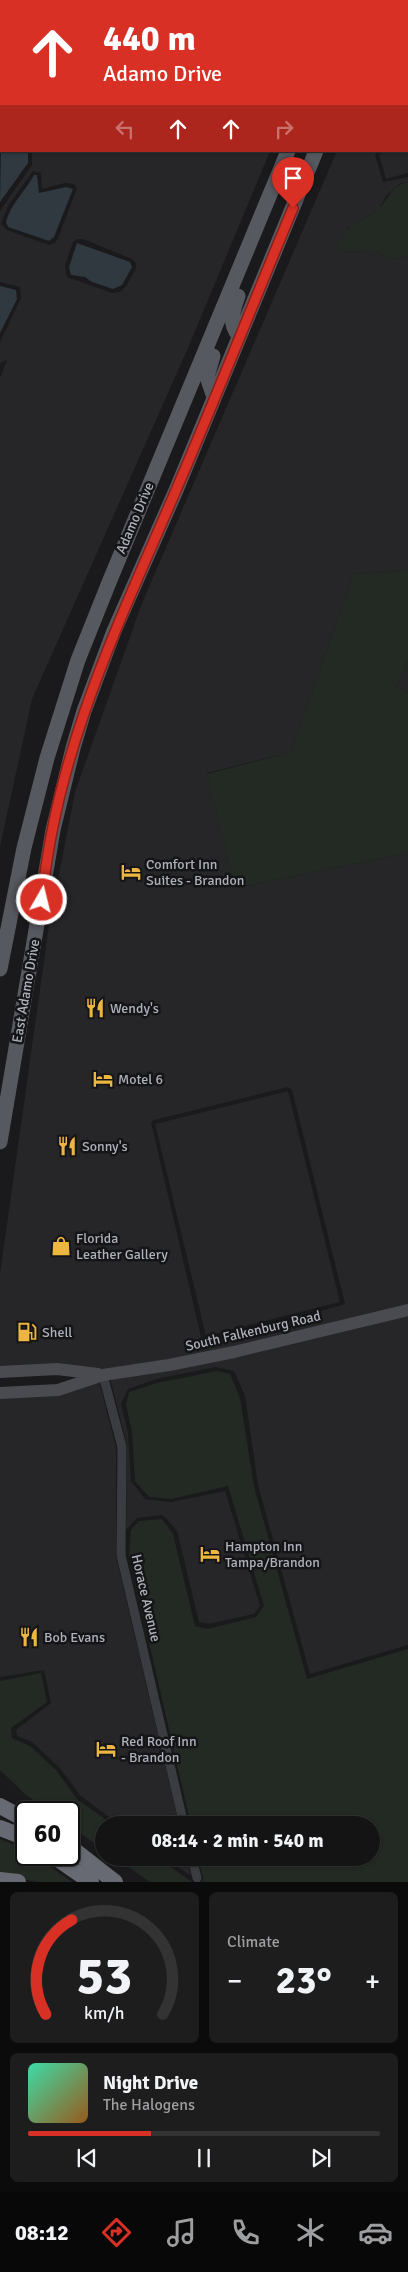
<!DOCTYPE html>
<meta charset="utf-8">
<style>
:root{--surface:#141415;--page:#1d1d1e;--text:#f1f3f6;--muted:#9d9ea0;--line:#333334;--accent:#d93025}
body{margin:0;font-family:Signika,sans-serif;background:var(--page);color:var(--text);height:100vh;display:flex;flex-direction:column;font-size:19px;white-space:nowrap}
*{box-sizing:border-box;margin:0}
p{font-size:16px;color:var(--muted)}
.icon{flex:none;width:28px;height:28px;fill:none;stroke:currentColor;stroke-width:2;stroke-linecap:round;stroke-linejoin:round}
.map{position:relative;height:1882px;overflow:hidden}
.panel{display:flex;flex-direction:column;gap:10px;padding:10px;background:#0b0b0c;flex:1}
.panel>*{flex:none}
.guide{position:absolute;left:0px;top:0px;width:409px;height:152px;box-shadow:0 1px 4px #0004,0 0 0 1px var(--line);background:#d93025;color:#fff;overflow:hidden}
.speed{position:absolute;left:15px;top:1801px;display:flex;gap:10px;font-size:25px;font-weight:700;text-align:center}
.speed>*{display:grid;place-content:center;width:65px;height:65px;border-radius:50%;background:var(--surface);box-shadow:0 1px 4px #0004,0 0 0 1px var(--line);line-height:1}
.speed .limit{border:2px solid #111;border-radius:8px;background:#fff;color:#111}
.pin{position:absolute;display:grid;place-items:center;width:42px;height:42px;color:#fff;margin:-51px -21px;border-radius:50% 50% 50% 0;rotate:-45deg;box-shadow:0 0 5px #0007}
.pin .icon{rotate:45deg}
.me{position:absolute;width:55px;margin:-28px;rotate:8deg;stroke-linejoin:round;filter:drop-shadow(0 0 4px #0008)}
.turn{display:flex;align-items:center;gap:18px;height:105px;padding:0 20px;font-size:22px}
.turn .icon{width:65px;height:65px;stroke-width:2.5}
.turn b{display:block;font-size:35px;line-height:42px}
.lanes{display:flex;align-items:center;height:48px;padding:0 20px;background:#0003;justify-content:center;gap:25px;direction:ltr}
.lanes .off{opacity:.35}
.big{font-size:38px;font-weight:800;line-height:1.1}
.panel .widget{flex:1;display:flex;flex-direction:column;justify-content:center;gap:8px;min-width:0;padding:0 18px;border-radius:8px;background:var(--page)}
.panel .dial{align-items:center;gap:0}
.dial svg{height:130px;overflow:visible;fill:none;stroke:var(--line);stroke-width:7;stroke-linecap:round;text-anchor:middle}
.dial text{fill:var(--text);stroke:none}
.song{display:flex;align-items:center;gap:15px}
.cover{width:60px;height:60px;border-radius:8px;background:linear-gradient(135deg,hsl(160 70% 55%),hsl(30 70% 35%))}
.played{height:5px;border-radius:2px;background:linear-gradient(90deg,var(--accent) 35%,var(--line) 35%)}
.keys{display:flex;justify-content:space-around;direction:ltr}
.heat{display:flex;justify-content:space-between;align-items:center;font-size:28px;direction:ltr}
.panel .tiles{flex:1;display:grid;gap:10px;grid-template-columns:1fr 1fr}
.widget:last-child{grid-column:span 2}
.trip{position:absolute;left:95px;top:1816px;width:285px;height:50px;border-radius:25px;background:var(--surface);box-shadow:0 1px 4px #0004,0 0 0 1px var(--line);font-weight:800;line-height:50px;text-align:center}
.dock{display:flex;height:80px;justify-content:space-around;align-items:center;background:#080808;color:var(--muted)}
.dock .icon{width:35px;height:35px}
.dock .active{color:var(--accent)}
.dock b{font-size:22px;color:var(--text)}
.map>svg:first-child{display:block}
.built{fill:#262629;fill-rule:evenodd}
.green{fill:#222a23}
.water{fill:#303840}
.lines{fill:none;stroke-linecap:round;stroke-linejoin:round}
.street{stroke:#3b3c41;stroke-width:9}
.secondary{stroke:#494b51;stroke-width:12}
.primary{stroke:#575960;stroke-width:15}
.highway{stroke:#676a72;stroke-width:16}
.route-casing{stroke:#8d1f18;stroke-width:12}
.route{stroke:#d93025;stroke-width:9}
.labels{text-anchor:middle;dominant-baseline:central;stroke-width:5;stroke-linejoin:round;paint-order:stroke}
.street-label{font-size:14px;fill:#adb1bb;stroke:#151517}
.poi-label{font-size:14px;fill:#adb1bb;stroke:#151517;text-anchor:start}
</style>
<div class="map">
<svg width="408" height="1882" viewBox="0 0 408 1882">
<rect width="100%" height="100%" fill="#1a1a1c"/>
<g class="built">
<polygon points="0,0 328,0 1,1 0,144"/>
<polygon points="408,147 408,173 386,179 379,154 391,151 408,151"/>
<path d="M32,151H270L188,348L32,699L0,847V378L7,360L0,363V342L21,298L20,287L0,282V211L32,165ZM33,171L41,173L42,189L65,183L74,184L77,188L58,238L55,243L49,245L7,230L1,223L8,206ZM83,239L132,259L136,263V269L126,286L120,292L112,293L67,277L65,266L73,242L77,239Z"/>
<path d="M337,151H377L375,155L383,182L408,177V182L401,183L387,195L378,210L347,229L338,251L376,252L391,259L408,256V565L402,571L354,574L291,752L207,773L235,888L408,853V1305L218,1351L103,1370L0,1367V1274L49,925L75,792L142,603ZM288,1087L292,1090L345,1304L281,1323L205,1340L201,1337L151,1122L154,1120Z"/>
<polygon points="408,660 408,693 396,687"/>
<polygon points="288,1091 340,1302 206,1336 155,1124"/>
<polygon points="408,1314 408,1645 310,1674 258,1485 245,1396 234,1371 216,1367 156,1379 128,1389 121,1404 128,1433 131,1481 145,1499 171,1502 225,1491 260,1606 254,1614 208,1624 199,1622 177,1531 165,1517 161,1515 137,1518 126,1530 127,1445 110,1378"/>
<polygon points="99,1381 116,1447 116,1556 179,1825 120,1825 81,1796 59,1767 32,1742 17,1736 16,1730 51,1703 44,1670 0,1677 0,1398"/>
<polygon points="165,1858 187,1858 191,1876"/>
</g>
<g class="green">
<path d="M408,182V256L391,259L376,252L338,251C340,244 341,235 347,230C355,221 368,218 377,210C388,201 391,185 408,182Z"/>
<polygon points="408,565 408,660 396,687 408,693 408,853 235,888 207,774 291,752 354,574 402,571"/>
<polygon points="217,1371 230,1374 240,1398 254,1486 307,1679 408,1649 408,1882 202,1882 203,1878 198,1858 371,1858 371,1825 191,1825 129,1556 131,1530 139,1521 162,1519 173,1534 195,1626 207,1629 256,1617 264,1606 228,1486 171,1499 149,1497 135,1481 132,1432 126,1404 129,1392 157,1383"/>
<polygon points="41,1673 47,1702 11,1728 12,1738 30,1746 56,1770 77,1799 113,1825 104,1825 104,1850 69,1825 69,1812 51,1812 26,1795 0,1770 0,1681"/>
<polygon points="0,1839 26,1850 26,1855 33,1855 72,1882 38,1882 0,1875"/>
<polygon points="115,1858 158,1858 192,1882 150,1882"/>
</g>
<g class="water">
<polygon points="1,147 1,151 28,151 28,163 0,202"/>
<path d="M34,175H37L39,193L66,187L73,189L54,237L49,241L8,227L6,222C10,205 26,190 34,175Z"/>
<polygon points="77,243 130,262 132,267 122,285 113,289 92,282 85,277 71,275 69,267"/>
<polygon points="0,286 16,290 17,299 0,333"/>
</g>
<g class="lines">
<g class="street">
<polyline points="103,1375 122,1447 121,1555 184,1825"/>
<polyline points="192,1858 197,1878"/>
</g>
<g class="secondary">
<polyline points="0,1372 57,1369 98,1374"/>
<polyline points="0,1393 58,1390 103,1375 169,1365 234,1352 408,1310"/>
</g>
<g class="primary">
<polyline points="342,1 342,0"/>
<polyline points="368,1 368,0"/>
<path d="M238,296C233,310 228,323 239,336"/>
<polyline points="213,356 207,377 214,397"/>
<polyline points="0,969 24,848 47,758 78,660 110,580 288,151"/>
<polyline points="0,1142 53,830 73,748 84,711 114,631 177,488 316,151"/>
</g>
<g class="highway">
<polyline points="0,1806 26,1820"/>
<polyline points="0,1828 26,1838"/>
<polyline points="69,1846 115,1882"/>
<polyline points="52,1855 91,1882"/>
<polyline points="0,1880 18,1882"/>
</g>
</g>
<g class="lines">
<defs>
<path id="route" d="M42,900C56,750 119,623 177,488C217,395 254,301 293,208"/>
</defs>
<use href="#route" class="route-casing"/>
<use href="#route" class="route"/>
</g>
<defs>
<symbol id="hotel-bare" viewBox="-9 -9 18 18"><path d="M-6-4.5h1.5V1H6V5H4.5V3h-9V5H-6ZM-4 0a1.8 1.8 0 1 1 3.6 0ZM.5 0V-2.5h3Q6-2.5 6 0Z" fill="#ecb641" stroke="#151517" stroke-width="2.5" paint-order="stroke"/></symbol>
<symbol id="restaurant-bare" viewBox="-9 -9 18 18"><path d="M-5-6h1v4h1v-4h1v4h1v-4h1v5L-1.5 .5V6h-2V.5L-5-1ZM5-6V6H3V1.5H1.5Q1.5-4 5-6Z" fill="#ecb641" stroke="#151517" stroke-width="2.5" paint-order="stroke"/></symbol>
<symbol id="shop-bare" viewBox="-9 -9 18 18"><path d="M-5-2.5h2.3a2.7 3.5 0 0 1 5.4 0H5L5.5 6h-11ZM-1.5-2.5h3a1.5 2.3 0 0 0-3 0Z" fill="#ecb641" stroke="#151517" stroke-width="2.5" paint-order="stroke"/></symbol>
<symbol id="fuel-bare" viewBox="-9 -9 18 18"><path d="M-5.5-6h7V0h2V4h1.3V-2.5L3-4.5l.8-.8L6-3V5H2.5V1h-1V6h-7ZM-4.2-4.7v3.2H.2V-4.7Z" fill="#ecb641" stroke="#151517" stroke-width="2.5" paint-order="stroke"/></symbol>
</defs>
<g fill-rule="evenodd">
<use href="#hotel-bare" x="117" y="858" width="28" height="28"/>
<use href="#restaurant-bare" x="81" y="994" width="28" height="28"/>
<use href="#hotel-bare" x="89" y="1065" width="28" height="28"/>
<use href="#restaurant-bare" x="53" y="1132" width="28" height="28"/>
<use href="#shop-bare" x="47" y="1232" width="28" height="28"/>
<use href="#fuel-bare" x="13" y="1318" width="28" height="28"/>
<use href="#hotel-bare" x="196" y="1540" width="28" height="28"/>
<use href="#restaurant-bare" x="15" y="1623" width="28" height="28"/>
<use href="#hotel-bare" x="92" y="1735" width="28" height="28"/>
</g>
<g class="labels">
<g class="street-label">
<text transform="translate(135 518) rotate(-67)">Adamo Drive</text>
<text transform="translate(26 991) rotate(-80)">East Adamo Drive</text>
<text transform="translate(253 1331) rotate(-13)">South Falkenburg Road</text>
<text transform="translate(146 1598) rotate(77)">Horace Avenue</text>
</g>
<g class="poi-label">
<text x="146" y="864">Comfort Inn<tspan x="146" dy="16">Suites - Brandon</tspan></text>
<text x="110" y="1008">Wendy's</text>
<text x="118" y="1079">Motel 6</text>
<text x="82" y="1146">Sonny's</text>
<text x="76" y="1238">Florida<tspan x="76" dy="16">Leather Gallery</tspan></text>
<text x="42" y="1332">Shell</text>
<text x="225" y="1546">Hampton Inn<tspan x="225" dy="16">Tampa/Brandon</tspan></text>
<text x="44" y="1637">Bob Evans</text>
<text x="121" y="1741">Red Roof Inn<tspan x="121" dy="16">- Brandon</tspan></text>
</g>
</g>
</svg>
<div class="speed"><div class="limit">60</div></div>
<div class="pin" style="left:293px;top:208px;background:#d93025"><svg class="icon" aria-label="arrive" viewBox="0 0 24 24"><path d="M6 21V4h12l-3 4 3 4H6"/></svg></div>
<svg class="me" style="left:42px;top:900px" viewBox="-20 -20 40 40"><circle r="17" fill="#d93025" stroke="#fff" stroke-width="3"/><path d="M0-11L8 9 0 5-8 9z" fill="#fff"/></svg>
<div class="trip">08:14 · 2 min · 540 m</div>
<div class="guide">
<div class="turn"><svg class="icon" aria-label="ahead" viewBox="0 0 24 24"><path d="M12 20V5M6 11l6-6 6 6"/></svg><div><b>440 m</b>Adamo Drive</div></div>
<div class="lanes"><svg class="icon off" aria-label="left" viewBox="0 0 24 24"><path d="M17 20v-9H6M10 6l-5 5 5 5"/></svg><svg class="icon" aria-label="ahead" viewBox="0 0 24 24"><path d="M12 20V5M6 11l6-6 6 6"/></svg><svg class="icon" aria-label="ahead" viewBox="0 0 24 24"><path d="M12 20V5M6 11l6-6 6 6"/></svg><svg class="icon off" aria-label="right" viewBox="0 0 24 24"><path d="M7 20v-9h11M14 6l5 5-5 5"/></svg></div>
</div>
</div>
<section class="panel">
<div class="tiles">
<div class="widget dial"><svg viewBox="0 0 100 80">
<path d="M14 69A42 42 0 1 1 86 69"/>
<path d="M14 69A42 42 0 0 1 30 11" stroke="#d93025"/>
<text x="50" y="56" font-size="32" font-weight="700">53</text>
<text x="50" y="72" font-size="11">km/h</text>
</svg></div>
<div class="widget"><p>Climate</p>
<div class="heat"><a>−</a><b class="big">23°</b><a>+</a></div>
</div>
<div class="widget">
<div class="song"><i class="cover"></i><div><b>Night Drive</b><p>The Halogens</p></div></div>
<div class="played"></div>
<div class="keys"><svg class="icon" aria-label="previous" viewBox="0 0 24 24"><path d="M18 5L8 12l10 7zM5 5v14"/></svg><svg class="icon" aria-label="pause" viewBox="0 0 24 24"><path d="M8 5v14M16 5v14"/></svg><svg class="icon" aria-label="next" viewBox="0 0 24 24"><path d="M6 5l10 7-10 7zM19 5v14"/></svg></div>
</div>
</div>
</section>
<nav class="dock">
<b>08:12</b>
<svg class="icon active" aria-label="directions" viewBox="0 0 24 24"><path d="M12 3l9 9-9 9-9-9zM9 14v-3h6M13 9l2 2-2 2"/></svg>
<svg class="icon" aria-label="music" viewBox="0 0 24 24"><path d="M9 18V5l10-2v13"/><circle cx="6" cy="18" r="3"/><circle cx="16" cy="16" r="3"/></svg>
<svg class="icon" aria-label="phone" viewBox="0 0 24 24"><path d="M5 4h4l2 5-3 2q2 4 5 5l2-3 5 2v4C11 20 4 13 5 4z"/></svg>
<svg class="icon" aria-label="climate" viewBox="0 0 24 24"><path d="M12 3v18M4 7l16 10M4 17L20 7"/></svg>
<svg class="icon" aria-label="car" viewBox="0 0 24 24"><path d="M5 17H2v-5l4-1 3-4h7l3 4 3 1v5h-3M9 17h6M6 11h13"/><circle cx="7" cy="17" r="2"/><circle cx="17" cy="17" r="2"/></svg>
</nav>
